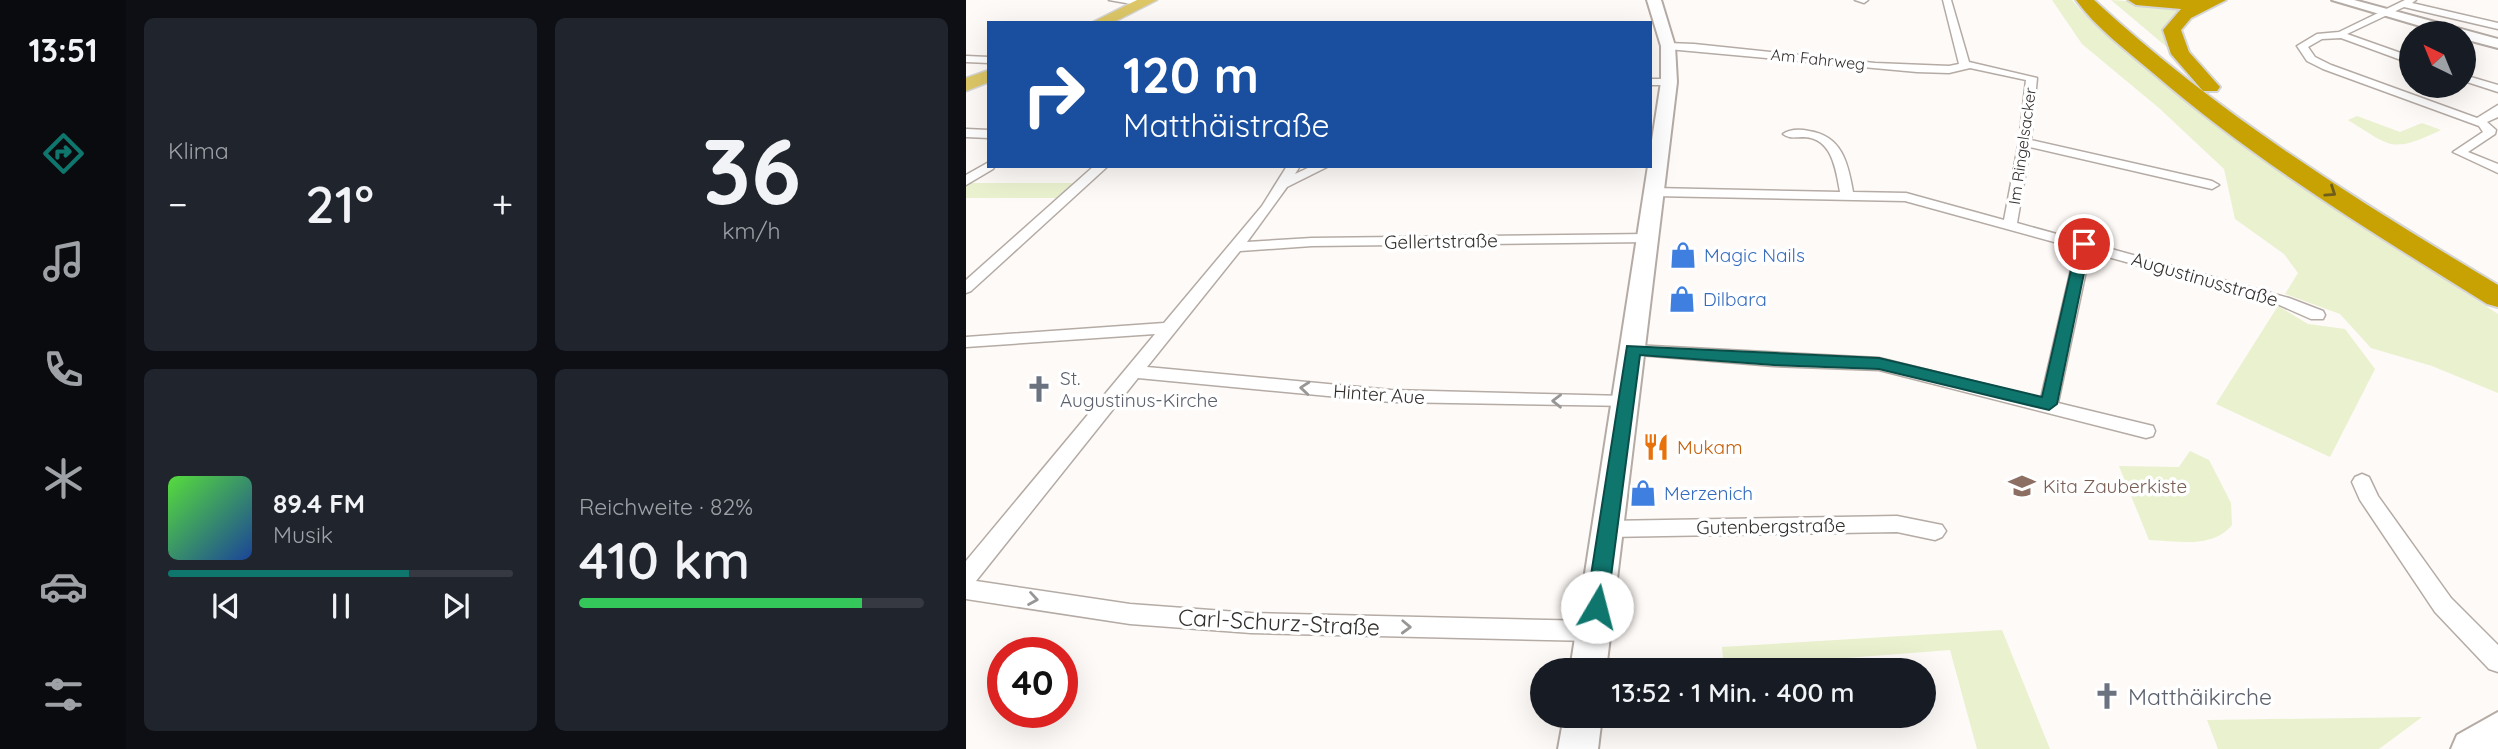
<!DOCTYPE html>
<html lang="de">
<meta charset="utf-8">
<style>
:root{--surface:#171b24;--page:#20242c;--text:#f1f3f6;--muted:#9ea1a6;--line:#363941;--accent:#0f766e}
body{margin:0;font-family:Quicksand,sans-serif;background:var(--page);color:var(--text);height:100vh;display:flex;flex-direction:column;font-size:26px;white-space:nowrap}
*{box-sizing:border-box;margin:0}
p{font-size:23px;color:var(--muted)}
.icon{flex:none;width:38px;height:38px;fill:none;stroke:currentColor;stroke-width:2;stroke-linecap:round;stroke-linejoin:round}
.map{position:relative;flex:1;overflow:hidden}
.side{display:flex;flex-direction:column;gap:18px;padding:18px;background:#0d0f14;width:840px}
.side>*{flex:none}
.banner{position:absolute;left:21px;top:21px;width:665px;height:147px;border-radius:0px;box-shadow:0 7px 28px #0002;background:#1a4fa0;color:#fff;overflow:hidden}
.needle{width:46px;rotate:317deg}
.controls{position:absolute;left:1433px;top:21px;display:grid;gap:14px}
.controls a{display:grid;place-items:center;width:77px;height:77px;border-radius:50%;background:var(--surface);box-shadow:0 7px 28px #0002;font-size:35px}
.speed{position:absolute;left:21px;top:637px;display:flex;gap:14px;font-size:35px;font-weight:700;text-align:center}
.speed>*{display:grid;place-content:center;width:91px;height:91px;border-radius:50%;background:var(--surface);box-shadow:0 7px 28px #0002;line-height:1}
.speed .limit{border:10px solid #d22;background:#fff;color:#111}
.pin{position:absolute;display:grid;place-items:center;width:60px;height:60px;color:#fff;margin:-30px;border:4px solid #fff;border-radius:50%;box-shadow:0 2px 7px #0007}
.me{position:absolute;width:77px;margin:-38px;rotate:8deg;stroke-linejoin:round;filter:drop-shadow(0 0 5px #0008)}
.turn{display:flex;align-items:center;gap:24px;height:147px;padding:0 21px;font-size:32px}
.turn .icon{width:91px;height:91px;stroke-width:2.5}
.turn b{display:block;font-size:49px;line-height:60px}
.big{font-size:52px;font-weight:600;line-height:1.1}
.side .widget{flex:1;display:flex;flex-direction:column;justify-content:center;gap:10px;min-width:0;padding:0 24px;border-radius:10px;background:var(--page)}
.side .dial{align-items:center;gap:0}
.dial b{font-size:91px;line-height:1}
.song{display:flex;align-items:center;gap:21px}
.cover{width:84px;height:84px;border-radius:10px;background:linear-gradient(135deg,hsl(110 70% 55%),hsl(220 70% 35%))}
.played{height:7px;border-radius:4px;background:linear-gradient(90deg,var(--accent) 70%,var(--line) 70%)}
.keys{display:flex;justify-content:space-around;direction:ltr}
.heat{display:flex;justify-content:space-between;align-items:center;font-size:38px;direction:ltr}
.charge{height:10px;border-radius:5px;background:linear-gradient(90deg,#34c759 82%,var(--line) 0)}
.side .tiles{flex:1;display:grid;gap:18px;grid-template-columns:repeat(2,1fr)}
.trip{position:absolute;left:564px;top:658px;width:406px;height:70px;border-radius:35px;background:var(--surface);box-shadow:0 7px 28px #0002;font-weight:600;line-height:70px;text-align:center}
main{display:flex;flex:1;min-height:0}
.tabs{display:flex;flex-direction:column;width:126px;justify-content:space-around;align-items:center;background:#090b0e;color:var(--muted)}
.tabs .icon{width:49px;height:49px}
.tabs .current{color:var(--accent)}
.tabs b{font-size:32px;color:var(--text)}
.map>svg:first-child{display:block}
.green{fill:#eaf1cf}
.lines{fill:none;stroke-linecap:round;stroke-linejoin:round}
.street-casing{stroke:#b5aba5;stroke-width:3}
.secondary-casing{stroke:#b5aba5;stroke-width:4}
.primary-casing{stroke:#d6d5d5;stroke-width:3}
.highway-casing{stroke:#d6d5d5;stroke-width:4}
.street{fill:#fff;fill-rule:evenodd}
.secondary{fill:#fff;fill-rule:evenodd}
.primary{fill:#ddc767;fill-rule:evenodd}
.highway{fill:#c7a202;fill-rule:evenodd}
.oneway{stroke:#6e5d1c}
.oneway2{stroke:#999796}
.route{fill:#0f766e;stroke:#0a4d48;stroke-width:2}
.labels{text-anchor:middle;dominant-baseline:central;stroke-width:7;stroke-linejoin:round;paint-order:stroke}
.far-street-label{font-size:16px;fill:#332f2d;stroke:#fff}
.street-label{font-size:19px;fill:#332f2d;stroke:#fff}
.shop-label{font-size:19px;fill:#366cbe;stroke:#fff;text-anchor:start}
.worship-label{font-size:19px;fill:#5b616d;stroke:#fff;text-anchor:start}
.food-label{font-size:19px;fill:#c56008;stroke:#fff;text-anchor:start}
.education-label{font-size:19px;fill:#785e54;stroke:#fff;text-anchor:start}
.near-street-label{font-size:23px;fill:#332f2d;stroke:#fff}
.near-worship-label{font-size:23px;fill:#5b616d;stroke:#fff;text-anchor:start}
</style>
<main>
<nav class="tabs">
<b>13:51</b>
<svg class="icon current" aria-label="directions" viewBox="0 0 24 24"><path d="M12 3l9 9-9 9-9-9zM9 14v-3h6M13 9l2 2-2 2"/></svg>
<svg class="icon" aria-label="music" viewBox="0 0 24 24"><path d="M9 18V5l10-2v13"/><circle cx="6" cy="18" r="3"/><circle cx="16" cy="16" r="3"/></svg>
<svg class="icon" aria-label="phone" viewBox="0 0 24 24"><path d="M5 4h4l2 5-3 2q2 4 5 5l2-3 5 2v4C11 20 4 13 5 4z"/></svg>
<svg class="icon" aria-label="climate" viewBox="0 0 24 24"><path d="M12 3v18M4 7l16 10M4 17L20 7"/></svg>
<svg class="icon" aria-label="car" viewBox="0 0 24 24"><path d="M5 17H2v-5l4-1 3-4h7l3 4 3 1v5h-3M9 17h6M6 11h13"/><circle cx="7" cy="17" r="2"/><circle cx="17" cy="17" r="2"/></svg>
<svg class="icon" aria-label="filters" viewBox="0 0 24 24"><path d="M4 7h16M4 17h16"/><circle cx="9" cy="7" r="2"/><circle cx="15" cy="17" r="2"/></svg>
</nav>
<section class="side">
<div class="tiles">
<div class="widget"><p>Klima</p>
<div class="heat"><a>−</a><b class="big">21°</b><a>+</a></div>
</div>
<div class="widget dial"><b>36</b><p>km/h</p></div>
<div class="widget">
<div class="song"><i class="cover"></i><div><b>89.4 FM</b><p>Musik</p></div></div>
<div class="played"></div>
<div class="keys"><svg class="icon" aria-label="previous" viewBox="0 0 24 24"><path d="M18 5L8 12l10 7zM5 5v14"/></svg><svg class="icon" aria-label="pause" viewBox="0 0 24 24"><path d="M8 5v14M16 5v14"/></svg><svg class="icon" aria-label="next" viewBox="0 0 24 24"><path d="M6 5l10 7-10 7zM19 5v14"/></svg></div>
</div>
<div class="widget"><p>Reichweite · 82%</p><b class="big">410 km</b><div class="charge"></div></div>
</div>
</section>
<div class="map">
<svg width="1532" height="749" viewBox="0 0 1532 749">
<rect width="100%" height="100%" fill="#fefaf7"/>
<g class="green">
<path d="M1086,0H1106C1130,30 1163,53 1193,78C1299,166 1417,239 1532,314V393L1466,366L1405,348L1374,314L1319,294L1332,273L1318,254L1269,219L1258,169L1193,108L1116,44Z"/>
<polygon points="1145,0 1219,5 1213,15 1208,53"/>
<path d="M1391,116L1434,132L1456,123L1475,130C1425,153 1427,148 1382,120Z"/>
<polygon points="4,183 108,183 91,198 0,198 0,185"/>
<polygon points="1312,306 1342,324 1379,329 1409,369 1364,457 1250,404"/>
<path d="M1224,451L1243,460L1265,503L1266,525C1246,549 1212,541 1183,540L1153,466L1213,467Z"/>
<polygon points="1036,630 1084,749 1011,749 984,650 788,665 777,670 758,670 756,647"/>
<polygon points="1456,717 1413,749 1252,749 1241,720"/>
</g>
<g class="lines">
<defs>
<g id="street">
<polygon points="143,0 174,0 181,3 177,6"/>
<polygon points="889,0 902,0 898,3"/>
<path d="M977,0H985L1003,62L1071,78L1065,140L1246,181L1253,185L1246,189L1064,147L1051,223L1323,298L1357,311L1359,315L1357,319H1345L1311,304L1124,252L1092,403L1187,426L1189,431L1187,436L1180,438L913,370L808,366L661,354L659,350L667,345L913,358L1075,398L1110,248L939,201L688,196L681,192L688,188L874,192C870,169 866,138 838,137C829,137 824,139 817,134C824,129 834,129 843,131C876,136 882,163 887,192L940,193L1038,220L1053,141L1060,80L1004,68L983,73L951,72L702,49L697,46L702,43L728,44L909,63L983,66L993,64Z"/>
<polygon points="1439,0 1450,0 1446,3 1532,23 1532,29 1438,7 1381,34 1446,57 1446,64 1375,38 1356,39 1342,47 1349,57 1365,65 1511,118 1532,105 1532,117 1521,122 1530,130 1529,134 1502,152 1532,164 1532,173 1487,152 1517,132 1513,126 1357,69 1341,61 1331,46 1351,34 1373,32"/>
<polygon points="0,56 23,57 23,63 0,62"/>
<polygon points="1498,75 1532,85 1532,92 1498,81"/>
<polygon points="684,79 703,79 708,82 703,85 684,85"/>
<polygon points="0,129 23,130 23,138 0,137"/>
<polygon points="23,162 23,166 29,166 27,169 0,185 0,175"/>
<polygon points="128,166 142,166 5,291 0,293 0,280"/>
<polygon points="321,166 334,166 329,174 346,166 363,166 321,187 281,242 346,238 682,234 689,238 682,242 346,246 274,251 181,367 425,390 659,396 668,402 665,406 425,402 172,378 10,581 164,604 285,613 627,621 635,624 639,631 635,638 627,641 285,633 164,624 0,599 0,561 189,334 0,347 0,337 198,323 296,206"/>
<polygon points="1396,474 1403,477 1412,496 1485,598 1532,645 1532,672 1523,669 1469,612 1394,500 1386,482 1389,477"/>
<polygon points="931,516 976,525 980,531 976,537 969,540 931,532 641,537 634,535 630,529 634,523 641,521"/>
</g>
<g id="secondary">
<polygon points="681,0 695,0 709,46 711,82 640,670 604,670 695,82 695,46"/>
<polygon points="1366,0 1388,0 1532,39 1532,48 1498,39 1498,33 1478,33"/>
<polygon points="1532,712 1532,749 1485,749 1491,735"/>
<polygon points="598,716 636,716 632,749 592,749"/>
</g>
<g id="primary">
<polygon points="171,0 191,0 146,23 125,23"/>
<polygon points="23,70 23,82 0,91 0,78"/>
</g>
<g id="highway">
<path d="M1110,0H1128C1250,113 1390,200 1532,285V307L1521,304C1407,233 1290,162 1187,73C1161,51 1130,28 1110,0Z"/>
<polygon points="1162,0 1260,0 1225,18 1215,30 1223,52 1254,87 1251,91 1237,91 1205,54 1197,30 1215,9 1170,5"/>
</g>
</defs>
<use href="#street" class="street-casing"/>
<use href="#secondary" class="secondary-casing"/>
<use href="#primary" class="primary-casing"/>
<use href="#highway" class="highway-casing"/>
<use href="#street" class="street"/>
<use href="#secondary" class="secondary"/>
<use href="#primary" class="primary"/>
<use href="#highway" class="highway"/>
</g>
<defs><path id="oneway-chevron" d="M-2-3.5L2.5 0L-2 3.5" fill="none" stroke-width="1.6" stroke-linecap="round" stroke-linejoin="round" transform="scale(1.75)"/></defs>
<use class="oneway" href="#oneway-chevron" transform="translate(1365 192) rotate(34)"/>
<g class="oneway2">
<use href="#oneway-chevron" transform="translate(339 388) rotate(-175)"/>
<use href="#oneway-chevron" transform="translate(591 401) rotate(-179)"/>
<use href="#oneway-chevron" transform="translate(67 599) rotate(9)"/>
<use href="#oneway-chevron" transform="translate(440 627) rotate(2)"/>
</g>
<polygon class="route" points="1118,240 1124,244 1091,404 1083,410 913,369 808,365 674,355 641,607 638,614 631,616 623,614 620,607 661,346 913,358 1076,397 1111,244"/>
<defs>
<symbol id="shop-bare" viewBox="-9 -9 18 18"><path d="M-5-2.5h2.3a2.7 3.5 0 0 1 5.4 0H5L5.5 6h-11ZM-1.5-2.5h3a1.5 2.3 0 0 0-3 0Z" fill="#3f7fe0" stroke="#fff" stroke-width="2.5" paint-order="stroke"/></symbol>
<symbol id="church-bare" viewBox="-9 -9 18 18"><path d="M-1.2-6h2.4v3.5h3.3v2.4h-3.3V6h-2.4V-.1h-3.3v-2.4h3.3Z" fill="#6b7280" stroke="#fff" stroke-width="2.5" paint-order="stroke"/></symbol>
<symbol id="restaurant-bare" viewBox="-9 -9 18 18"><path d="M-5-6h1v4h1v-4h1v4h1v-4h1v5L-1.5 .5V6h-2V.5L-5-1ZM5-6V6H3V1.5H1.5Q1.5-4 5-6Z" fill="#e8710a" stroke="#fff" stroke-width="2.5" paint-order="stroke"/></symbol>
<symbol id="school-bare" viewBox="-9 -9 18 18"><path d="M0-5L7-2L0 1L-7-2ZM-4 1L0 2.5L4 1V4Q0 6-4 4Z" fill="#8d6e63" stroke="#fff" stroke-width="2.5" paint-order="stroke"/></symbol>
</defs>
<g fill-rule="evenodd">
<use href="#shop-bare" x="698" y="236" width="38" height="38"/>
<use href="#shop-bare" x="697" y="280" width="38" height="38"/>
<use href="#church-bare" x="54" y="370" width="38" height="38"/>
<use href="#restaurant-bare" x="671" y="428" width="38" height="38"/>
<use href="#school-bare" x="1037" y="467" width="38" height="38"/>
<use href="#shop-bare" x="658" y="474" width="38" height="38"/>
<use href="#church-bare" x="1122" y="677" width="38" height="38"/>
</g>
<g class="labels">
<g class="far-street-label">
<text transform="translate(852 59) rotate(6)">Am Fahrweg</text>
<text transform="translate(1056 146) rotate(-82)">Im Ringelsacker</text>
</g>
<g class="street-label">
<text transform="translate(475 241) rotate(-1)">Gellertstraße</text>
<text transform="translate(1239 279) rotate(16)">Augustinusstraße</text>
<text transform="translate(413 394) rotate(4)">Hinter Aue</text>
<text transform="translate(805 526) rotate(-1)">Gutenbergstraße</text>
</g>
<g class="shop-label">
<text x="738" y="255">Magic Nails</text>
<text x="737" y="299">Dilbara</text>
<text x="698" y="493">Merzenich</text>
</g>
<g class="worship-label">
<text x="94" y="378">St.<tspan x="94" dy="22">Augustinus-Kirche</tspan></text>
</g>
<g class="food-label">
<text x="711" y="447">Mukam</text>
</g>
<g class="education-label">
<text x="1077" y="486">Kita Zauberkiste</text>
</g>
<g class="near-street-label">
<text transform="translate(313 622) rotate(3)">Carl-Schurz-Straße</text>
</g>
<g class="near-worship-label">
<text x="1162" y="696">Matthäikirche</text>
</g>
</g>
</svg>
<div class="controls">
<a><svg class="needle" viewBox="-14 -14 28 28"><path d="M0-13l5 13h-10z" fill="#e53935"/><path d="M0 13l5-13h-10z" fill="#9ea1a6"/></svg></a>
</div>
<div class="speed"><div class="limit">40</div></div>
<div class="pin" style="left:1118px;top:244px;background:#d93025"><svg class="icon" aria-label="arrive" viewBox="0 0 24 24"><path d="M6 21V4h12l-3 4 3 4H6"/></svg></div>
<svg class="me" style="left:631px;top:607px" viewBox="-20 -20 40 40"><circle r="19" fill="#fff"/><path d="M0-13L10 11 0 6-10 11z" fill="#0f766e"/></svg>
<div class="trip">13:52 · 1 Min. · 400 m</div>
<div class="banner">
<div class="turn"><svg class="icon" aria-label="right" viewBox="0 0 24 24"><path d="M7 20v-9h11M14 6l5 5-5 5"/></svg><div><b>120 m</b>Matthäistraße</div></div>
</div>
</div>
</main>
